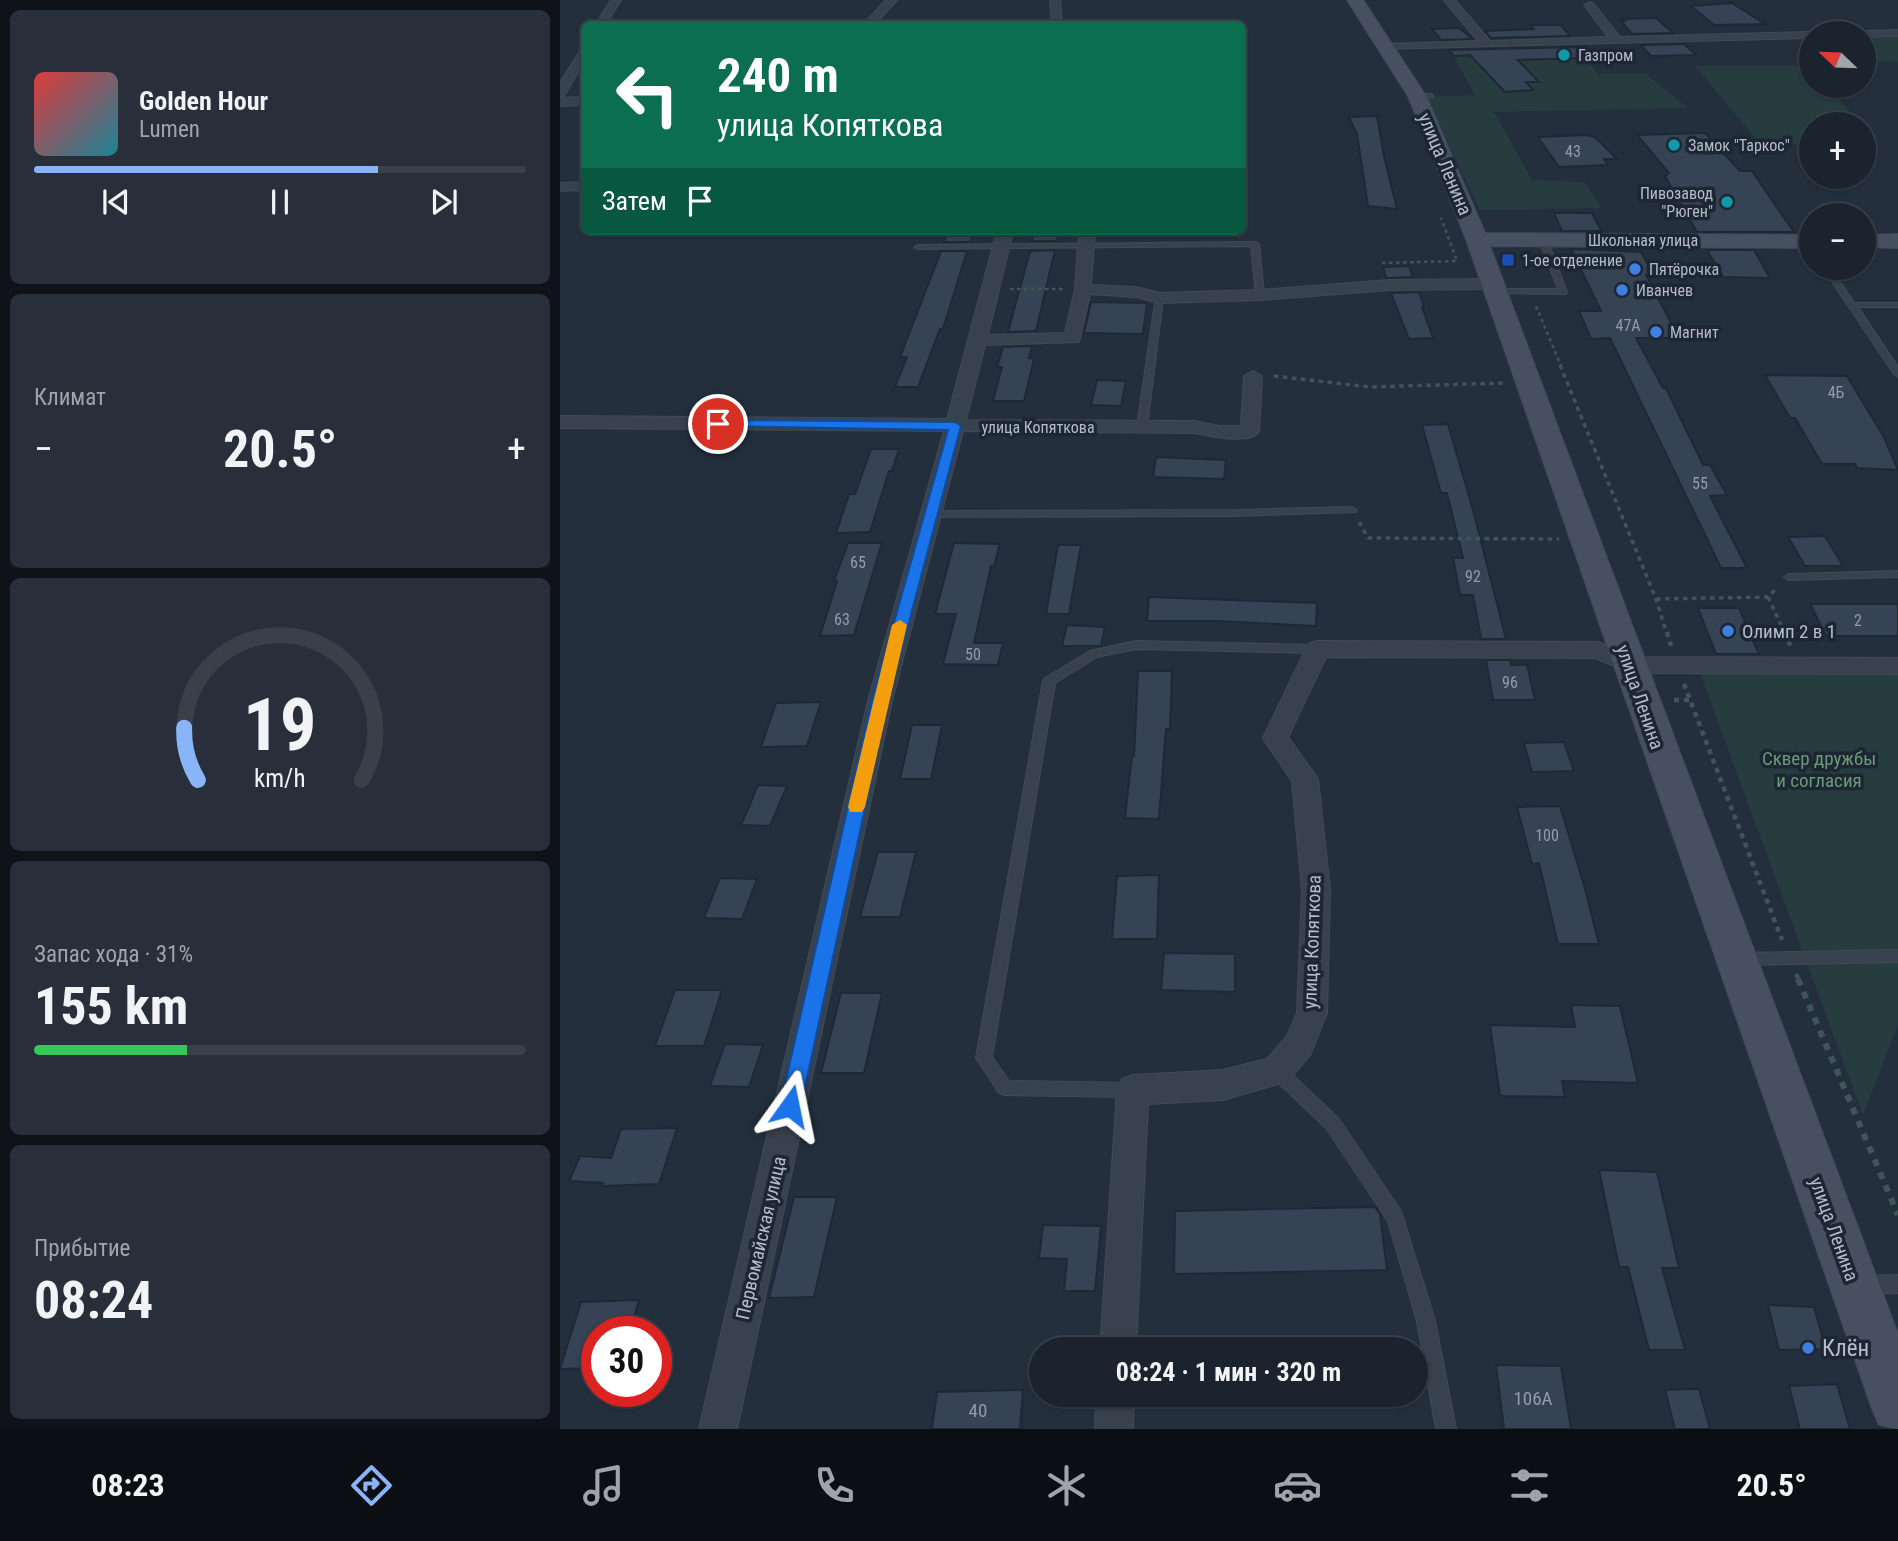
<!DOCTYPE html>
<html lang="ru">
<meta charset="utf-8">
<style>
:root{--surface:#1b232e;--page:#282f3a;--text:#f1f3f6;--muted:#a0a4aa;--line:#39404a;--accent:#8ab4f8}
body{margin:0;font-family:"Roboto Condensed",sans-serif;background:var(--page);color:var(--text);height:100vh;display:flex;flex-direction:column;font-size:26px;white-space:nowrap}
*{box-sizing:border-box;margin:0}
p{font-size:23px;color:var(--muted)}
.icon{flex:none;width:38px;height:38px;fill:none;stroke:currentColor;stroke-width:2;stroke-linecap:round;stroke-linejoin:round}
.map{position:relative;flex:1;overflow:hidden}
.side{display:flex;flex-direction:column;gap:10px;padding:10px;background:#0f1319;width:560px}
.side>*{flex:none}
.guide{position:absolute;left:21px;top:21px;width:665px;height:214px;border-radius:10px;box-shadow:0 2px 5px #0004,0 0 0 2px var(--line);background:#0b6e4f;color:#fff;overflow:hidden}
.needle{width:46px;rotate:293deg}
.fabs{position:absolute;left:1239px;top:21px;display:grid;gap:14px}
.fabs a{display:grid;place-items:center;width:77px;height:77px;border-radius:50%;background:var(--surface);box-shadow:0 2px 5px #0004,0 0 0 2px var(--line);font-size:35px}
.speed{position:absolute;left:21px;top:1316px;display:flex;gap:14px;font-size:35px;font-weight:700;text-align:center}
.speed>*{display:grid;place-content:center;width:91px;height:91px;border-radius:50%;background:var(--surface);box-shadow:0 2px 5px #0004,0 0 0 2px var(--line);line-height:1}
.speed .limit{border:10px solid #d22;background:#fff;color:#111}
.pin{position:absolute;display:grid;place-items:center;width:60px;height:60px;color:#fff;margin:-30px;border:4px solid #fff;border-radius:50%;box-shadow:0 2px 7px #0007}
.me{position:absolute;width:77px;margin:-38px;rotate:12deg;stroke-linejoin:round;filter:drop-shadow(0 0 5px #0008)}
.turn{display:flex;align-items:center;gap:24px;height:147px;padding:0 21px;font-size:32px}
.turn .icon{width:91px;height:91px;stroke-width:2.5}
.turn b{display:block;font-size:49px;line-height:60px}
.then{display:flex;align-items:center;height:66px;padding:0 21px;background:#0003;gap:14px;font-size:26px}
.big{font-size:52px;font-weight:700;line-height:1.1}
.side .widget{flex:1;display:flex;flex-direction:column;justify-content:center;gap:10px;min-width:0;padding:0 24px;border-radius:10px;background:var(--page)}
.side .dial{align-items:center;gap:0}
.dial svg{height:182px;overflow:visible;fill:none;stroke:var(--line);stroke-width:7;stroke-linecap:round;text-anchor:middle}
.dial text{fill:var(--text);stroke:none}
.song{display:flex;align-items:center;gap:21px}
.cover{width:84px;height:84px;border-radius:10px;background:linear-gradient(135deg,hsl(0 70% 55%),hsl(190 70% 35%))}
.played{height:7px;border-radius:4px;background:linear-gradient(90deg,var(--accent) 70%,var(--line) 70%)}
.keys{display:flex;justify-content:space-around;direction:ltr}
.heat{display:flex;justify-content:space-between;align-items:center;font-size:38px;direction:ltr}
.charge{height:10px;border-radius:5px;background:linear-gradient(90deg,#34c759 31%,var(--line) 0)}
.trip{position:absolute;left:469px;top:1337px;width:399px;height:70px;border-radius:35px;background:var(--surface);box-shadow:0 2px 5px #0004,0 0 0 2px var(--line);font-weight:700;line-height:70px;text-align:center}
.tabs{display:flex;height:112px;justify-content:space-around;align-items:center;background:#0b0e12;color:var(--muted)}
.tabs .icon{width:49px;height:49px}
.tabs .current{color:var(--accent)}
.tabs b{font-size:32px;color:var(--text)}
main{display:flex;flex:1;min-height:0}
.map>svg:first-child{display:block}
.green{fill:#263c3f}
.building{fill:#364354;stroke:#1f2835;stroke-width:2}
.lines{fill:none;stroke-linecap:round;stroke-linejoin:round}
.lane-casing{stroke:#414a57;stroke-width:2}
.street-casing{stroke:#414a57;stroke-width:2}
.secondary-casing{stroke:#414a57;stroke-width:2}
.path-far3{stroke:#3f5557;stroke-width:2.5;stroke-dasharray:3.5 3.5;stroke-linecap:butt}
.path-far2{stroke:#3f5557;stroke-width:3.5;stroke-dasharray:4.5 4.5;stroke-linecap:butt}
.path-far1{stroke:#3f5557;stroke-width:4.5;stroke-dasharray:5 5;stroke-linecap:butt}
.path{stroke:#3f5557;stroke-width:6;stroke-dasharray:7 7;stroke-linecap:butt}
.lane{fill:#38414e;fill-rule:evenodd}
.street{fill:#38414e;fill-rule:evenodd}
.secondary{fill:#465061;fill-rule:evenodd}
.route{fill:#1a73e8;stroke:#114b97;stroke-width:2}
.slow{fill:#f59e0b}
.culture-dot{fill:#0f9aa8;stroke:#1d2633;stroke-width:2.5}
.transit-dot{fill:#1a4fb4;stroke:#1d2633;stroke-width:2.5}
.shop-dot{fill:#3f7fe0;stroke:#1d2633;stroke-width:2.5}
.labels{text-anchor:middle;dominant-baseline:central;stroke-width:7;stroke-linejoin:round;paint-order:stroke}
.far-poi-label{font-size:16px;fill:#b4bcc9;stroke:#1d2633;text-anchor:start}
.number-label{font-size:16px;fill:#929caa}
.far-street-label{font-size:16px;fill:#b4bcc9;stroke:#1d2633}
.street-label{font-size:19px;fill:#b4bcc9;stroke:#1d2633}
.poi-label{font-size:19px;fill:#b4bcc9;stroke:#1d2633;text-anchor:start}
.park-label{font-size:19px;fill:#6b9a76;stroke:#1d2633}
.near-number-label{font-size:19px;fill:#929caa}
.near-poi-label{font-size:23px;fill:#b4bcc9;stroke:#1d2633;text-anchor:start}
</style>
<main>
<section class="side">
<div class="widget">
<div class="song"><i class="cover"></i><div><b>Golden Hour</b><p>Lumen</p></div></div>
<div class="played"></div>
<div class="keys"><svg class="icon" aria-label="previous" viewBox="0 0 24 24"><path d="M18 5L8 12l10 7zM5 5v14"/></svg><svg class="icon" aria-label="pause" viewBox="0 0 24 24"><path d="M8 5v14M16 5v14"/></svg><svg class="icon" aria-label="next" viewBox="0 0 24 24"><path d="M6 5l10 7-10 7zM19 5v14"/></svg></div>
</div>
<div class="widget"><p>Климат</p>
<div class="heat"><a>−</a><b class="big">20.5°</b><a>+</a></div>
</div>
<div class="widget dial"><svg viewBox="0 0 100 80">
<path d="M14 69A42 42 0 1 1 86 69"/>
<path d="M14 69A42 42 0 0 1 8 46" stroke="#8ab4f8"/>
<text x="50" y="56" font-size="32" font-weight="700">19</text>
<text x="50" y="72" font-size="11">km/h</text>
</svg></div>
<div class="widget"><p>Запас хода · 31%</p><b class="big">155 km</b><div class="charge"></div></div>
<div class="widget"><p>Прибытие</p><b class="big">08:24</b></div>
</section>
<div class="map">
<svg width="1338" height="1429" viewBox="0 0 1338 1429">
<rect width="100%" height="100%" fill="#242f3e"/>
<g class="green">
<polygon points="1338,37 1338,62 1304,60 1304,38"/>
<polygon points="1022,54 1038,74 1085,73 1128,108 934,112 972,180 1025,182 1042,208 920,210 866,97 915,95 894,57"/>
<polygon points="1135,66 1243,66 1251,73 1251,86 1264,86 1303,124 1251,124 1251,144 1200,144"/>
<polygon points="1338,672 1338,1025 1303,1115 1140,673"/>
</g>
<g class="building">
<polygon points="1172,3 1205,24 1154,25 1131,6"/>
<polygon points="1096,18 1113,33 1072,34 1061,21 1064,21 1062,19"/>
<polygon points="971,25 1001,25 1010,36 931,38 925,31 974,29"/>
<polygon points="899,28 913,39 881,40 872,29"/>
<polygon points="1124,44 1136,55 1091,56 1081,45"/>
<polygon points="1019,47 1028,58 958,60 979,82 966,82 973,90 945,92 910,55 894,56 889,50"/>
<polygon points="817,116 824,156 837,209 808,206 797,134 789,117"/>
<polygon points="1145,133 1180,171 1192,171 1234,232 1137,232 1105,176 1109,173 1077,135"/>
<polygon points="1025,135 1035,137 1057,159 1044,159 1048,165 999,167 978,137"/>
<polygon points="994,213 1032,213 1041,231 1002,231"/>
<polygon points="388,231 414,231 410,242 384,242"/>
<polygon points="474,231 499,231 497,241 472,241"/>
<polygon points="1011,249 1081,252 1094,275 1086,275 1119,338 1076,338 1103,388 1106,388 1143,465 1150,465 1167,495 1150,496 1187,568 1161,568 1050,338 1031,339 1019,311 1041,311"/>
<polygon points="495,250 476,331 448,332 470,251"/>
<polygon points="1147,250 1194,250 1210,278 1163,277"/>
<polygon points="381,251 407,251 383,329 380,329 358,387 335,387 347,357 340,357"/>
<polygon points="849,266 853,277 826,278 823,267"/>
<polygon points="859,292 864,307 862,307 873,338 849,339 831,293"/>
<polygon points="531,302 587,303 583,334 524,333"/>
<polygon points="472,346 469,358 474,359 464,401 433,401 442,367 437,367 443,347"/>
<polygon points="1205,375 1287,376 1324,437 1338,470 1297,468 1295,464 1262,464 1235,418 1230,418"/>
<polygon points="537,380 566,381 561,406 531,405"/>
<polygon points="888,424 913,510 946,639 921,639 913,595 900,595 893,558 903,558 887,493 881,493 862,425"/>
<polygon points="311,449 339,449 332,471 329,471 310,532 276,533 289,494 295,494"/>
<polygon points="596,457 666,460 664,479 593,477"/>
<polygon points="1265,536 1283,566 1245,566 1228,537"/>
<polygon points="288,543 322,543 294,635 260,636 277,581 274,581"/>
<polygon points="394,543 440,544 434,566 431,566 414,643 443,643 438,665 383,664 396,614 375,614"/>
<polygon points="498,545 521,545 516,573 509,614 486,614"/>
<polygon points="589,597 757,603 756,626 655,621 587,621"/>
<polygon points="1250,604 1338,604 1338,636 1266,636"/>
<polygon points="1138,608 1179,608 1199,654 1156,654"/>
<polygon points="507,625 545,627 541,646 502,646"/>
<polygon points="926,660 950,660 951,665 967,665 975,700 933,700"/>
<polygon points="578,671 612,671 610,729 606,729 599,819 565,818 572,756 574,756"/>
<polygon points="261,702 247,746 201,747 216,703"/>
<polygon points="352,725 382,725 371,779 340,779"/>
<polygon points="1004,742 1014,771 972,772 964,743"/>
<polygon points="198,785 227,786 210,826 181,825"/>
<polygon points="1000,806 1024,885 1039,944 998,944 979,863 972,864 957,807"/>
<polygon points="318,852 356,852 340,917 300,917"/>
<polygon points="599,875 597,939 552,939 557,876"/>
<polygon points="160,878 197,879 182,919 144,918"/>
<polygon points="604,953 675,954 675,992 601,990"/>
<polygon points="115,990 162,990 144,1046 95,1046"/>
<polygon points="281,993 322,993 304,1073 261,1073"/>
<polygon points="1011,1005 1060,1006 1078,1083 1002,1081 1005,1097 940,1096 930,1025 1015,1027"/>
<polygon points="165,1044 203,1045 189,1087 150,1086"/>
<polygon points="117,1128 99,1184 42,1186 43,1183 9,1181 20,1156 51,1158 61,1129"/>
<polygon points="1039,1170 1097,1172 1119,1268 1102,1268 1125,1350 1089,1350 1068,1267 1059,1267"/>
<polygon points="234,1197 277,1197 254,1297 209,1298"/>
<polygon points="815,1207 820,1214 827,1270 614,1274 615,1211"/>
<polygon points="483,1225 541,1226 535,1291 504,1291 507,1259 479,1258"/>
<polygon points="79,1300 70,1332 37,1332 37,1368 0,1369 21,1302"/>
<polygon points="1208,1305 1254,1307 1266,1349 1219,1350"/>
<polygon points="936,1365 1001,1366 1011,1429 944,1429"/>
<polygon points="1277,1384 1290,1429 1240,1429 1229,1386"/>
<polygon points="1131,1389 1139,1389 1150,1429 1115,1429 1105,1390"/>
<polygon points="463,1390 460,1429 372,1429 377,1392"/>
</g>
<g class="lines">
<defs>
<g id="lane">
<polygon points="872,94 874,97 857,98 854,96 857,94"/>
<polygon points="980,238 987,240 1007,292 1006,294 932,293 931,291 935,289 998,289 979,240"/>
<polygon points="695,242 699,244 704,295 700,297 696,295 691,246 358,249 354,247 358,245"/>
<polygon points="1263,268 1271,268 1294,303 1338,303 1338,307 1298,307 1338,367 1338,377 1334,374"/>
<polygon points="596,296 603,298 587,427 582,430 577,427"/>
<polygon points="792,507 797,510 796,512 676,516 369,517 364,514 369,511 676,510"/>
<polygon points="1338,571 1338,577 1229,580 1224,577 1229,574"/>
<polygon points="576,641 758,645 764,649 758,653 576,649 537,657 495,683 432,1057 449,1081 572,1083 578,1085 580,1090 578,1095 572,1097 445,1095 439,1093 416,1058 483,681 485,678 530,651"/>
<polygon points="1338,950 1338,962 1183,965 1178,963 1176,959 1178,955 1183,953"/>
<polygon points="717,1064 723,1066 778,1118 841,1211 875,1321 896,1429 876,1429 857,1321 828,1221 766,1128 711,1076 709,1071 711,1066"/>
<polygon points="1338,1275 1338,1293 1305,1294 1299,1291 1296,1285 1299,1279 1305,1276"/>
</g>
<g id="street">
<polygon points="51,0 61,0 46,24 36,24"/>
<polygon points="326,0 337,0 315,24 304,24"/>
<polygon points="490,0 500,0 502,24 492,24"/>
<polygon points="884,0 895,0 930,41 1048,37 1024,5 1029,2 1033,3 1060,37 1251,32 1255,33 1251,33 1251,38 821,49 819,47 825,44 918,41"/>
<polygon points="1338,30 1338,36 1304,37 1304,33 1299,33 1304,31"/>
<polygon points="24,50 24,62 4,96 0,97 0,83 20,51"/>
<polygon points="24,97 24,105 0,106 0,98"/>
<polygon points="24,182 24,190 0,191 0,183"/>
<path d="M437,231H453L428,335L505,333L515,289L519,231H535L531,285L576,287L599,293L700,290L830,280L933,279L941,284L933,289L830,290L700,300L599,303L576,297L530,294L519,342L425,345L406,420L634,421L660,426H681L684,376L693,371L702,376L699,432C689,445 649,436 634,433L403,431L332,701L177,1429H139L308,701L384,431L0,428V416L387,419Z"/>
<polygon points="758,641 1038,642 1074,657 1338,658 1338,674 1071,673 1035,658 766,657 728,737 758,779 770,890 767,1013 750,1055 728,1081 663,1100 588,1104 576,1349 540,1349 557,1090 562,1079 573,1075 663,1070 707,1059 727,1036 737,1013 742,890 732,781 703,738 746,649 750,643"/>
<polygon points="536,1395 574,1395 573,1429 535,1429"/>
</g>
<g id="secondary">
<polygon points="787,0 803,0 866,96 925,233 1251,235 1251,248 930,246 1338,1334 1338,1429 1319,1425 1311,1406 906,239 848,96"/>
<polygon points="1338,234 1338,248 1304,247 1304,235"/>
</g>
</defs>
<use href="#lane" class="lane-casing"/>
<use href="#street" class="street-casing"/>
<use href="#secondary" class="secondary-casing"/>
<g class="path-far3">
<polyline points="822,263 897,261 881,218"/>
<polyline points="450,289 504,289"/>
<polyline points="976,306 1001,366"/>
</g>
<g class="path-far2">
<polyline points="1000,365 1096,599 1107,634"/>
<polyline points="714,376 810,387 943,383"/>
<polyline points="799,522 808,538 999,539"/>
<polyline points="1208,597 1225,634"/>
<polyline points="1096,599 1208,597 1218,587"/>
</g>
<g class="path-far1">
<polyline points="1107,632 1111,646"/>
<polyline points="1224,632 1231,647"/>
<polyline points="1124,684 1222,940"/>
<polyline points="1114,700 1131,700"/>
<polyline points="1236,974 1239,980"/>
</g>
<polyline class="path" points="1238,979 1338,1215"/>
<use href="#lane" class="lane"/>
<use href="#street" class="street"/>
<use href="#secondary" class="secondary"/>
</g>
<polygon class="route" points="158,420 395,422 401,426 328,701 241,1106 238,1113 230,1116 223,1113 220,1106 312,701 388,430 154,426 152,424"/>
<polygon class="slow" points="340,620 347,625 305,807 302,812 290,812 288,807 332,625"/>
<g class="culture-dot">
<circle cx="1004" cy="55" r="7"/>
<circle cx="1114" cy="145" r="7"/>
<circle cx="1167" cy="202" r="7"/>
</g>
<rect class="transit-dot" x="941" y="253" width="14" height="14" rx="3.5"/>
<g class="shop-dot">
<circle cx="1075" cy="269" r="7"/>
<circle cx="1062" cy="290" r="7"/>
<circle cx="1096" cy="332" r="7"/>
<circle cx="1168" cy="631" r="7"/>
<circle cx="1248" cy="1348" r="7"/>
</g>
<g class="labels">
<g class="far-poi-label">
<text x="1018" y="55">Газпром</text>
<text x="1128" y="145">Замок "Таркос"</text>
<text x="1153" y="193" text-anchor="end">Пивозавод<tspan x="1153" dy="18">"Рюген"</tspan></text>
<text x="962" y="260">1-ое отделение</text>
<text x="1089" y="269">Пятёрочка</text>
<text x="1076" y="290">Иванчев</text>
<text x="1110" y="332">Магнит</text>
</g>
<g class="number-label">
<text x="1013" y="151">43</text>
<text x="1068" y="325">47А</text>
<text x="1276" y="392">4Б</text>
<text x="1140" y="483">55</text>
<text x="298" y="562">65</text>
<text x="913" y="576">92</text>
<text x="282" y="619">63</text>
<text x="1298" y="620">2</text>
<text x="413" y="654">50</text>
<text x="950" y="682">96</text>
<text x="987" y="835">100</text>
</g>
<g class="far-street-label">
<text x="1083" y="240">Школьная улица</text>
<text x="478" y="427">улица Копяткова</text>
</g>
<g class="street-label">
<text transform="translate(885 164) rotate(67)">улица Ленина</text>
<text transform="translate(1080 697) rotate(71)">улица Ленина</text>
<text transform="translate(752 942) rotate(-88)">улица Копяткова</text>
<text transform="translate(1274 1229) rotate(70)">улица Ленина</text>
<text transform="translate(201 1238) rotate(-77)">Первомайская улица</text>
</g>
<g class="poi-label">
<text x="1182" y="631">Олимп 2 в 1</text>
</g>
<g class="park-label">
<text x="1259" y="758">Сквер дружбы<tspan x="1259" dy="22">и согласия</tspan></text>
</g>
<g class="near-number-label">
<text x="973" y="1398">106А</text>
<text x="418" y="1410">40</text>
</g>
<g class="near-poi-label">
<text x="1262" y="1348">Клён</text>
</g>
</g>
</svg>
<div class="fabs">
<a><svg class="needle" viewBox="-14 -14 28 28"><path d="M0-13l5 13h-10z" fill="#e53935"/><path d="M0 13l5-13h-10z" fill="#a0a4aa"/></svg></a>
<a>+</a>
<a>−</a>
</div>
<div class="speed"><div class="limit">30</div></div>
<div class="pin" style="left:158px;top:424px;background:#d93025"><svg class="icon" aria-label="arrive" viewBox="0 0 24 24"><path d="M6 21V4h12l-3 4 3 4H6"/></svg></div>
<svg class="me" style="left:230px;top:1106px" viewBox="-20 -20 40 40"><path d="M0-17L14 15 0 8-14 15z" fill="#1a73e8" stroke="#fff" stroke-width="4"/></svg>
<div class="trip">08:24 · 1 мин · 320 m</div>
<div class="guide">
<div class="turn"><svg class="icon" aria-label="left" viewBox="0 0 24 24"><path d="M17 20v-9H6M10 6l-5 5 5 5"/></svg><div><b>240 m</b>улица Копяткова</div></div>
<div class="then">Затем<svg class="icon" aria-label="arrive" viewBox="0 0 24 24"><path d="M6 21V4h12l-3 4 3 4H6"/></svg></div>
</div>
</div>
</main>
<nav class="tabs">
<b>08:23</b>
<svg class="icon current" aria-label="directions" viewBox="0 0 24 24"><path d="M12 3l9 9-9 9-9-9zM9 14v-3h6M13 9l2 2-2 2"/></svg>
<svg class="icon" aria-label="music" viewBox="0 0 24 24"><path d="M9 18V5l10-2v13"/><circle cx="6" cy="18" r="3"/><circle cx="16" cy="16" r="3"/></svg>
<svg class="icon" aria-label="phone" viewBox="0 0 24 24"><path d="M5 4h4l2 5-3 2q2 4 5 5l2-3 5 2v4C11 20 4 13 5 4z"/></svg>
<svg class="icon" aria-label="climate" viewBox="0 0 24 24"><path d="M12 3v18M4 7l16 10M4 17L20 7"/></svg>
<svg class="icon" aria-label="car" viewBox="0 0 24 24"><path d="M5 17H2v-5l4-1 3-4h7l3 4 3 1v5h-3M9 17h6M6 11h13"/><circle cx="7" cy="17" r="2"/><circle cx="17" cy="17" r="2"/></svg>
<svg class="icon" aria-label="filters" viewBox="0 0 24 24"><path d="M4 7h16M4 17h16"/><circle cx="9" cy="7" r="2"/><circle cx="15" cy="17" r="2"/></svg>
<b>20.5°</b>
</nav>
